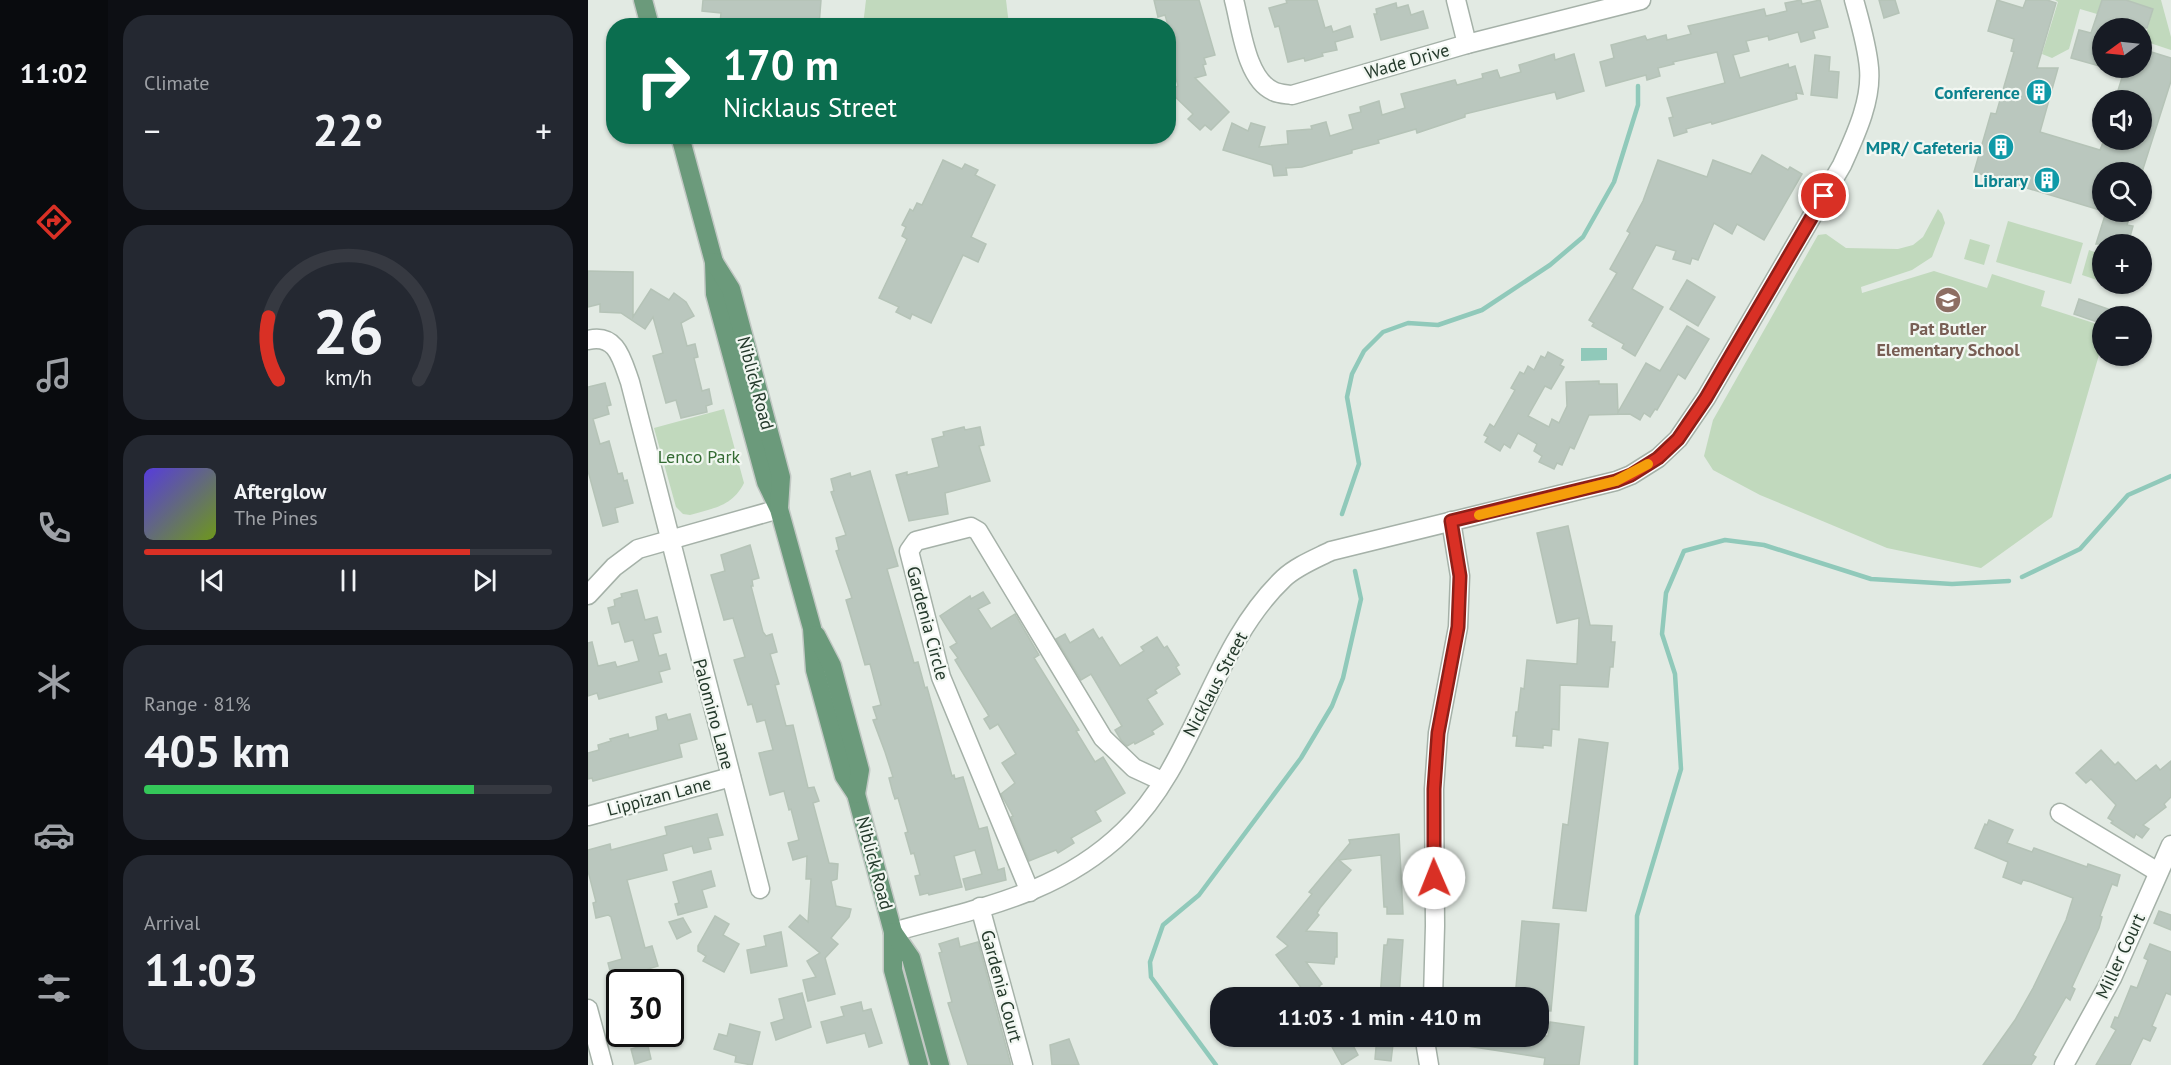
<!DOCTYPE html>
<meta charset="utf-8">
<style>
:root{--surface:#171b24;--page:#242831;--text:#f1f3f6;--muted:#9ea1a6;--line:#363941;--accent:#d93025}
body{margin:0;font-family:"PT Sans",sans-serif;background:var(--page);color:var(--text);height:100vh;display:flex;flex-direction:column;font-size:22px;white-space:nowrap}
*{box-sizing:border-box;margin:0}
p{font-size:20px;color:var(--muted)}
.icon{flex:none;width:33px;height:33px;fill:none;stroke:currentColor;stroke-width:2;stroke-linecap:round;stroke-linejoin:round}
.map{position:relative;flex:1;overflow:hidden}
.drawer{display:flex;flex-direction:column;gap:15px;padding:15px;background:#0d0f14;width:480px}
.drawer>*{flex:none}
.hud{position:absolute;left:18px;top:18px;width:570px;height:126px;border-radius:24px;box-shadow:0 2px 4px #0004;background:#0b6e4f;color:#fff;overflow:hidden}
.needle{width:39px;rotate:255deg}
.buttons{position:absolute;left:1504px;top:18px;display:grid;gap:12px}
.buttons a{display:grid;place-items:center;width:60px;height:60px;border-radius:50%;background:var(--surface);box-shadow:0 2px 4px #0004;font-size:30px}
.speed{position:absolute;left:18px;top:969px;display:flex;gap:12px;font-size:30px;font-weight:700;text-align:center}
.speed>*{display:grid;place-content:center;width:78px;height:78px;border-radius:50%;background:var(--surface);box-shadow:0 2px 4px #0004;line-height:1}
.speed .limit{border:3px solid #111;border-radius:9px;background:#fff;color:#111}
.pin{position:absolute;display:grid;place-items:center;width:51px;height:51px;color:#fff;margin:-26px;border:3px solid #fff;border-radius:50%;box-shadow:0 2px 6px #0007}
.me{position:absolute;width:66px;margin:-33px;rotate:359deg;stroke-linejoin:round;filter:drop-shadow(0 0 4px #0008)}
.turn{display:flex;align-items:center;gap:21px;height:126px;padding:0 18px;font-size:27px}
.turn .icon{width:78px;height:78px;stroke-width:2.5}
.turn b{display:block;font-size:42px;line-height:51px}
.big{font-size:45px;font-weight:700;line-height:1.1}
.drawer .widget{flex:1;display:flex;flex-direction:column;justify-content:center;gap:9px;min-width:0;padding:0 21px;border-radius:24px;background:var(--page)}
.drawer .dial{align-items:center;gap:0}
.dial svg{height:156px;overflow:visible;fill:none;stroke:var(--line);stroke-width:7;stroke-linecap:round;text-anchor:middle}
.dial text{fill:var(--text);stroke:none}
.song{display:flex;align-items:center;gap:18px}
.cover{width:72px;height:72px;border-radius:9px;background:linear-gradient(135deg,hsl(250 70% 55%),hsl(80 70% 35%))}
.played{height:6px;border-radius:3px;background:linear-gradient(90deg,var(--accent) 80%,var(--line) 80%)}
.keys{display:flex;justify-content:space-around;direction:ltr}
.heat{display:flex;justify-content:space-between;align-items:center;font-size:33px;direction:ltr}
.charge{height:9px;border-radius:4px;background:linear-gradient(90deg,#34c759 81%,var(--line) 0)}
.trip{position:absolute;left:622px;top:987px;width:339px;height:60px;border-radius:24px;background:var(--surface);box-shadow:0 2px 4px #0004;font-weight:700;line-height:60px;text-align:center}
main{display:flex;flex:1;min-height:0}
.tabs{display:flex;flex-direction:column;width:108px;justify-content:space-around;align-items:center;background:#090b0e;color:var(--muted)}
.tabs .icon{width:42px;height:42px}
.tabs .on{color:var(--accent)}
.tabs b{font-size:27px;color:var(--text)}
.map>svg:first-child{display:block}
.green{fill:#c1d9bd}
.water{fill:#90c9ba}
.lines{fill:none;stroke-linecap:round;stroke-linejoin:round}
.stream{stroke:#90c9ba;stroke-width:4.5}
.building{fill:#bac7be;stroke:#b5c3b7;stroke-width:1.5}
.minor-casing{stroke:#a5b1a8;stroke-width:21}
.major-casing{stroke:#c2c8c4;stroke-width:21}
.minor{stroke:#fff;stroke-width:18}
.major{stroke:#6b9a7b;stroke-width:18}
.route-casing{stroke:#8d1f18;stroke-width:15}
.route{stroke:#d93025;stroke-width:10}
.slow{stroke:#f59e0b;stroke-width:10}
.labels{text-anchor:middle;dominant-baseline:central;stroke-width:4.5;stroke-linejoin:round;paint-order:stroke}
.street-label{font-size:18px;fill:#24392b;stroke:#f2f7f2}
.culture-label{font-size:18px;font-weight:bold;fill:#0d838f;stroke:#f2f7f2;text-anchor:end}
.education-label{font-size:18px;font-weight:bold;fill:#785e54;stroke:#f2f7f2}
.park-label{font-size:18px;fill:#346b33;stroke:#f2f7f2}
</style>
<main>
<nav class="tabs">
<b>11:02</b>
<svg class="icon on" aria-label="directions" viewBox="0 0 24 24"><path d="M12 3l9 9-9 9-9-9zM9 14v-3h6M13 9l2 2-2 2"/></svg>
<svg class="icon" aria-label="music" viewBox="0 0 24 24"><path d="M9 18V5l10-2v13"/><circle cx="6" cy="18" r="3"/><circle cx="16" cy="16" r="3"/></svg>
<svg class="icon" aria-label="phone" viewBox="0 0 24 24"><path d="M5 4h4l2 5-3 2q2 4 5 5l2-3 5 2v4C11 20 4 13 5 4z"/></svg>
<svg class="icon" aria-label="climate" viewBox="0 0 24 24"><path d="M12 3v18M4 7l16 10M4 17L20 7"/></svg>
<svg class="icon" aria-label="car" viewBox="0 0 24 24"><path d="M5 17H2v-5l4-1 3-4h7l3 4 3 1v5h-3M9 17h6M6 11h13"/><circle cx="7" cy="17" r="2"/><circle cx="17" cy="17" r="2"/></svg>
<svg class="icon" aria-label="filters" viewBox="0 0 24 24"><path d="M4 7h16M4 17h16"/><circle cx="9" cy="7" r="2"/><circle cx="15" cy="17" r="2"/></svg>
</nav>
<section class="drawer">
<div class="widget"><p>Climate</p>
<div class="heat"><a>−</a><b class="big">22°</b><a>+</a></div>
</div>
<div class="widget dial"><svg viewBox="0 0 100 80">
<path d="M14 69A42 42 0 1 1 86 69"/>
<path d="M14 69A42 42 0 0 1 9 37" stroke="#d93025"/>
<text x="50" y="56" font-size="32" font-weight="700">26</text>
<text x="50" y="72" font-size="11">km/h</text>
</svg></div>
<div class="widget">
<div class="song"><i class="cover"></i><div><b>Afterglow</b><p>The Pines</p></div></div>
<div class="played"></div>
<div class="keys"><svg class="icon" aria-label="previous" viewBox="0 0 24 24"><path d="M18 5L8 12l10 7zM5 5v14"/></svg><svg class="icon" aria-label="pause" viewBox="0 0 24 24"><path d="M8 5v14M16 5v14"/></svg><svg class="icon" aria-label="next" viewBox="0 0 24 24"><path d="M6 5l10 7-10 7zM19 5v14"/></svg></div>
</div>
<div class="widget"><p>Range · 81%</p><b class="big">405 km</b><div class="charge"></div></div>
<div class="widget"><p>Arrival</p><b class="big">11:03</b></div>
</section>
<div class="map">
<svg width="1583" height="1065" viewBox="0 0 1583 1065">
<rect width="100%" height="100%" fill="#e2eae3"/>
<g class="green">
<polygon points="278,0 418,0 421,25 275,25"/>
<polygon points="1467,0 1514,0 1509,14 1492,9 1481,49 1464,58 1454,54 1470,2"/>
<polygon points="1538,0 1573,0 1583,37 1583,50 1556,41 1565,9"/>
<polygon points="1350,209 1354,214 1357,223 1344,257 1324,270 1273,287 1274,293 1346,271 1399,288 1404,274 1457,291 1453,306 1515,326 1515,341 1464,517 1393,568 1299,548 1172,495 1125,470 1116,456 1125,420 1230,235 1238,234 1258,248 1310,249 1325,245 1335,237"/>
<polygon points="1420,221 1495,243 1483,284 1408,262"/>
<polygon points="1382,239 1402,245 1396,265 1376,259"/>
<polygon points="1501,250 1515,255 1509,280 1494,275"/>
<path d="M136,409L156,483C144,507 125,508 102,515L95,514L88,507L66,428Z"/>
</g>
<polygon class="water" points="993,348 1019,348 1019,360 993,361"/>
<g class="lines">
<g class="stream">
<polyline points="754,514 771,464 759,397 764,374 776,351 795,332 820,323 850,325 894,310 962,265 995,237 1026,182 1050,105 1050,86"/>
<polyline points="1434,577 1492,549 1540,495 1583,476"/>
<polyline points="628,1065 563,977 562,962 575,925 611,895 713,758 744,706 755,678 773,599 767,571"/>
<polyline points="1048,1065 1049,916 1093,769 1087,674 1074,634 1078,593 1096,551 1137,540 1176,545 1283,579 1364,584 1421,581"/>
</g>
</g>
<g class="building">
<polygon points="115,0 233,0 231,26 132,23 133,13 114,11"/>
<polygon points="566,0 611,0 627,55 616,58 618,64 615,65 618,75 607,78 641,112 623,130 617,125 612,130 600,119 605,114 580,90 590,86 581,51 587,49 577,15 570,17"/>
<polygon points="698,0 729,0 737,28 743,26 745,32 762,26 765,37 747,42 749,50 734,53 735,56 717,61 716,58 700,62 691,26 687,27 681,8 699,3"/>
<polygon points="1213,0 1214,4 1232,0 1240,27 1225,31 1227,38 1213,42 1210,32 1181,40 1180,36 1158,41 1161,51 1145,55 1152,78 1200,64 1201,68 1207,66 1215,94 1208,93 1209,99 1124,124 1123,122 1098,129 1099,132 1086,136 1081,118 1085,117 1079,98 1137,83 1129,52 1085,62 1086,64 1070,68 1072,76 1059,80 1058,75 1018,86 1012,62 1026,58 1023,45 1057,36 1059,40 1078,35 1079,40 1103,34 1100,26 1176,9 1178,16 1199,11 1197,3"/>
<polygon points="1291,0 1307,0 1311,13 1296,18"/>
<polygon points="1409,0 1435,8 1438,0 1459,0 1468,3 1449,68 1470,68 1452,132 1512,150 1516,140 1554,140 1554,100 1527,100 1537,68 1554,68 1554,49 1583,58 1583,81 1554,172 1515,172 1515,211 1386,172 1403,113 1408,114 1426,52 1423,51 1426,39 1400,31"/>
<polygon points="1514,0 1538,0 1565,9 1559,28 1515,28 1515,67 1483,58 1491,30 1503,33"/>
<polygon points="808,3 809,8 820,5 823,15 835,11 840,28 793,40 786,14 789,14 788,9"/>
<polygon points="966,54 967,60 986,54 996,91 969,99 967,92 877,114 877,117 829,133 828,129 790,140 791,143 764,150 764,153 714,167 698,168 699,175 686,176 684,165 635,150 644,123 660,131 663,123 677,127 671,147 700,144 699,131 724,129 723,126 738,122 742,136 765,129 761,115 773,112 772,107 791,101 794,115 817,108 813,94 867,80 869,85 895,78 894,74 909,70 912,78 933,72 931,65"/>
<polygon points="1227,55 1242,57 1241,71 1251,72 1249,98 1223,95"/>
<polygon points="1174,155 1200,170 1202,167 1214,174 1176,240 1149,224 1144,234 1126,223 1110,260 1104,258 1102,264 1085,259 1088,251 1068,245 1044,289 1075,307 1047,356 1034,348 1036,344 1004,326 1006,323 1001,320 1029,273 1022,269 1042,233 1039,231 1055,201 1070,160 1119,177 1125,160 1163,174"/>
<polygon points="355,160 374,169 377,164 390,170 387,175 407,185 383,237 398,244 390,262 375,255 343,323 324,314 322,319 308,312 311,307 291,298 319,239 314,236 318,227 314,225 322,209 325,211 329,203 334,205"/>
<polygon points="1518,212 1543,212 1539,225 1545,226 1540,244 1508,244"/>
<polygon points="0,271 45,272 45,317 63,289 81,300 86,293 98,302 106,316 93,323 99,346 107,344 110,357 106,358 114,391 121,389 124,404 118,406 119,412 93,418 88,400 78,403 65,356 75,353 65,317 57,329 33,313 12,312 12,304 0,307"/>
<polygon points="1099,280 1127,297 1110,326 1082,309"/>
<polygon points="1491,299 1520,309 1518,316 1515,316 1515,324 1486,314"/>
<polygon points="1099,326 1121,339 1097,379 1090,374 1069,410 1067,409 1062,417 1056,413 1052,420 1042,414 1001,415 986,449 982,447 974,465 969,463 966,469 951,462 954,456 946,451 949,444 930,433 922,448 916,444 912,451 897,442 900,437 896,435 902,424 906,427 927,390 923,388 932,372 936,374 940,366 946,370 953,356 957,358 960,352 975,360 972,365 976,367 963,389 957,386 940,416 961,427 964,419 971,423 979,406 978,382 1011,381 1011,384 1029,384 1030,412 1058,363 1072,371"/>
<polygon points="17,383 23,405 19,406 21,414 5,419 12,444 21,441 30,474 34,473 36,481 39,480 45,503 27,508 30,522 15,526 0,471 0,387"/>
<polygon points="376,427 377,430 392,427 396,445 391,446 402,481 357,493 360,514 321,521 308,475 319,472 319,475 351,467 344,439 356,436 355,432"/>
<polygon points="282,471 310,566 299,569 326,663 330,662 337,688 339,687 364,776 366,775 367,779 375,777 391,829 399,827 410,870 416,868 418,880 378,890 375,879 394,874 387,850 366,856 374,887 341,895 340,893 332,895 327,876 332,875 326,853 323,854 317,833 320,832 310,798 307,799 305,793 301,778 305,777 297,752 285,720 289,719 285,707 293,705 282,664 277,665 269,637 258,600 264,598 248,551 251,550 248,538 258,535 243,492 246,491 243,479 262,473 263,477"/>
<polygon points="980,526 1002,625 1024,626 1023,642 1027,642 1025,667 1022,667 1020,687 972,685 971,730 964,729 963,746 955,745 955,748 928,746 929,736 925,736 928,712 930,712 933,688 936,689 939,660 989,664 991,618 969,623 949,533"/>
<polygon points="162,545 171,578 164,580 165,586 163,586 175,632 178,636 184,634 189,652 182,654 191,684 187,685 198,726 205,725 220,788 226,787 231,801 225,803 241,863 250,864 249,879 243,881 248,906 263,909 261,917 243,938 250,944 237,958 247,994 220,1001 215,980 228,977 219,961 232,953 201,927 212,915 220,922 223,879 218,879 219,856 205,860 200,843 211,840 203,809 201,810 196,791 182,795 171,753 185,750 177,720 169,722 164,704 160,705 146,660 157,657 145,618 136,620 123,575 137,571 133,555"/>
<polygon points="49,590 57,620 69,617 73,632 65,634 71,656 78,654 82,669 71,672 74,682 11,699 9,693 0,696 0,643 4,642 10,666 27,662 29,667 51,661 45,640 37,642 31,622 24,624 20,608 27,606 26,600 34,597 33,594"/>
<polygon points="395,592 402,603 390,609 403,629 427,614 451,655 446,658 491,730 488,731 507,762 515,757 537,793 507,811 513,821 483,838 486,843 470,853 468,850 441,861 423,817 425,816 413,794 427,783 414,763 428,754 410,724 402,729 396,719 401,716 367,660 370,658 362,647 369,643 352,616 382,596 383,599"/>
<polygon points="505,629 511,639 514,637 532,666 556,651 553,647 569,637 576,648 579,646 591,665 588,667 592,674 567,690 569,693 559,699 575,724 564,731 566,734 547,744 546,742 539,746 533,740 527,730 534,726 503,674 493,680 468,639 477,634 482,643"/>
<polygon points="78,714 80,720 102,714 109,739 91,744 94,757 5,781 4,778 0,779 0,753 11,750 10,745 23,741 22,739 40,734 41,738 70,730 68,717"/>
<polygon points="991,739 1020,743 998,911 965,908 975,824 980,825"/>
<polygon points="1513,750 1527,765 1530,762 1548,781 1568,765 1572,770 1583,761 1583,797 1576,804 1578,807 1555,825 1561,829 1554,838 1548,834 1546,838 1523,823 1525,821 1520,818 1528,805 1503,779 1498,783 1488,773"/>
<polygon points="129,814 135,835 120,838 123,849 106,853 104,846 75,854 79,870 39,880 57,948 64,946 70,966 60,969 64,982 25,982 20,963 34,959 23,917 20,915 8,918 5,903 8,902 0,871 0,850 22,844 23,850 64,839 79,835 77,827"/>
<polygon points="1401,820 1425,830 1419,843 1444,852 1446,848 1499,867 1500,864 1532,875 1529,886 1524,884 1512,916 1514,917 1511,928 1484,987 1487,989 1482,1000 1478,997 1445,1055 1448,1057 1443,1065 1395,1065 1427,1020 1445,988 1478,920 1485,898 1443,882 1435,880 1433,884 1415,877 1420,862 1387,848 1397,824 1399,825"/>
<polygon points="811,834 815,914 799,914 799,907 796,907 793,855 751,860 763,870 732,908 729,913 731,915 718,931 749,933 749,957 747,957 746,964 718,962 734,984 731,986 736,992 729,998 721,998 688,955 700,946 689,937 724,894 721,892 762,843 761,840"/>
<polygon points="123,871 127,886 114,890 119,907 90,915 87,904 91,903 85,882"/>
<polygon points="1571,911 1583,915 1583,930 1566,923"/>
<polygon points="127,916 141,924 135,935 151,944 136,972 115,961 118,956 110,951 110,946"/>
<polygon points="95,918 103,932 89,939 81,922"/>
<polygon points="934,921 971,924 963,1011 951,1010 951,998 927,998"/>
<polygon points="193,932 199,966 163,973 159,950 178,946 176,936"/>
<polygon points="370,938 372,947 390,942 423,1065 380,1065 360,1003 364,1002 351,953 354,952 351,944"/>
<polygon points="800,939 815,940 811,998 792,998 796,945 799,945"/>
<polygon points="1562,944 1583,952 1583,995 1578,993 1564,1026 1568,1028 1562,1041 1555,1038 1542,1065 1508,1065 1528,1030 1523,1027 1527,1017 1530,1018 1543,986 1549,988 1560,960 1556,958"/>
<polygon points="214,993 223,1027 188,1040 183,1023 196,1019 191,999"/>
<polygon points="273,1002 275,1011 283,1009 294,1043 281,1047 277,1033 239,1043 233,1022 256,1016 253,1007"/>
<polygon points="962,1022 996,1027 991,1065 956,1065 957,1058 860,1043 860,1036 960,1036"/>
<polygon points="142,1024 172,1032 164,1065 147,1062 148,1056 126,1049 131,1034 139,1036"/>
<polygon points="46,1034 93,1034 93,1037 60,1046 63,1059 47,1064 43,1049 50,1047"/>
<polygon points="738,1036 760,1036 770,1055 754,1065"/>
<polygon points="789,1036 806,1036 803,1061 787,1059"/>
<polygon points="481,1039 491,1065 464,1065 462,1045"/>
</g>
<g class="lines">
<defs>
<g id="minor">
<path d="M646,0C653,26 658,79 685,91C690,94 698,94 704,95L879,44L1053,0"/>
<polyline points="868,0 879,44"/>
<path d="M0,340C29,333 34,360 42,382L172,889"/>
<polyline points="0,595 26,567 50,549 191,509"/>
<polyline points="1472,813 1570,872"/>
<polyline points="0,816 143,777"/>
<polyline points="442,892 353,677 321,551 328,541 383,527 390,531 515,738 546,768 574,781"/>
<polyline points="392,907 435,1065"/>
<path d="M305,932C390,908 470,895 536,831C608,762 623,647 696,578C709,566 727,559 743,551L1028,481L1043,475L1070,458L1090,439L1118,398L1254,165C1267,136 1284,101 1281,68C1279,45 1272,22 1266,0"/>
<polyline points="845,998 847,926 846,789 850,733 870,627 872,576 863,521"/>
<polyline points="0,1009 15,1065"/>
<polyline points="840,1036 838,1047 841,1065"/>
<polyline points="1476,1065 1524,978 1583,845"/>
</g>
<g id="major">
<polyline points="55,0 62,26"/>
<polyline points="92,136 126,262 127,294 178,482 191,509 224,628 227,670 256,776 268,794 305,932 305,970 331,1065"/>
<polyline points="126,262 143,289 193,477 191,508"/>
<polyline points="228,635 244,666 272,770 268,794"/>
<polyline points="305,932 323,958 352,1065"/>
</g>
</defs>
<use href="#minor" class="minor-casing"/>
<use href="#major" class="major-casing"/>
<use href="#minor" class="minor"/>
<use href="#major" class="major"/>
</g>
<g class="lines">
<defs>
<polyline id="route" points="846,878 846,789 850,733 870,627 872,576 863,521 1028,481 1043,475 1070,458 1090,439 1118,398 1236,196"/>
</defs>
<use href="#route" class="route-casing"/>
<use href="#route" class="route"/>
<polyline class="slow" points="891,515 1028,481 1060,464"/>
</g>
<defs>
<symbol id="building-disc" viewBox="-11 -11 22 22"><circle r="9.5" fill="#0f9aa8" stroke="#f2f7f2"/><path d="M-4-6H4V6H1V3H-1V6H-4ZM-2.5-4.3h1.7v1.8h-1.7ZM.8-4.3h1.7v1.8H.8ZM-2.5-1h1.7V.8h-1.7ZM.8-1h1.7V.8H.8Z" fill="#fff"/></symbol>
<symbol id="school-disc" viewBox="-11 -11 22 22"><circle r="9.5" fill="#8d6e63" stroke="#f2f7f2"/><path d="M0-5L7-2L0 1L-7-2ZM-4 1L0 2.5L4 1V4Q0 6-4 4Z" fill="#fff"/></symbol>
</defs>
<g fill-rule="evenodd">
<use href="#building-disc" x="1436" y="77" width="30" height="30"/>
<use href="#building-disc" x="1398" y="132" width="30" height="30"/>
<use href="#building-disc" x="1444" y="165" width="30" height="30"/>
<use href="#school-disc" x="1345" y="285" width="30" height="30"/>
</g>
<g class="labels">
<g class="street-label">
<text transform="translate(819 61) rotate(-16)">Wade Drive</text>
<text transform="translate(168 383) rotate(75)">Niblick Road</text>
<text transform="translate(340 623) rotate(75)">Gardenia Circle</text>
<text transform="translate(627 684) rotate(-62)">Nicklaus Street</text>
<text transform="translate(126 714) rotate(75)">Palomino Lane</text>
<text transform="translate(71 796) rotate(-15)">Lippizan Lane</text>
<text transform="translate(287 863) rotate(75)">Niblick Road</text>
<text transform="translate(1532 956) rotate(-65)">Miller Court</text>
<text transform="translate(414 986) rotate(75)">Gardenia Court</text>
</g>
<g class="culture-label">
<text x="1432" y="92">Conference</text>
<text x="1394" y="147">MPR/ Cafeteria</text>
<text x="1440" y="180">Library</text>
</g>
<g class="education-label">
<text x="1360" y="328">Pat Butler<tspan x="1360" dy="21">Elementary School</tspan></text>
</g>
<g class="park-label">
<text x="111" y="456">Lenco Park</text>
</g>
</g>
</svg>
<div class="buttons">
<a><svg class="needle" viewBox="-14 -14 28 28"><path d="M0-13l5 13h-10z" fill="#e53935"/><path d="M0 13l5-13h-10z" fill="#9ea1a6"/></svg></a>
<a><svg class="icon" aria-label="sound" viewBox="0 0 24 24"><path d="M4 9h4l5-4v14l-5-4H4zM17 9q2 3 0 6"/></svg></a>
<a><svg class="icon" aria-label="search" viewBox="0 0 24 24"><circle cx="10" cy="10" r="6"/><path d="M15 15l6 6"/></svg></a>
<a>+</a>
<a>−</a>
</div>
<div class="speed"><div class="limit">30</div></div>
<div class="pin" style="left:1236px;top:196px;background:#d93025"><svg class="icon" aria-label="arrive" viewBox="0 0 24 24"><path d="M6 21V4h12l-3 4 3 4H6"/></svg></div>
<svg class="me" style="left:846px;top:878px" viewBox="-20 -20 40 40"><circle r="19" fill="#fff"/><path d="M0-13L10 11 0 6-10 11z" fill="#d93025"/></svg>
<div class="trip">11:03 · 1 min · 410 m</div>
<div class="hud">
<div class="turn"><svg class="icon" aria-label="right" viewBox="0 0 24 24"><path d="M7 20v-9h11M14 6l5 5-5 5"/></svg><div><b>170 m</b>Nicklaus Street</div></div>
</div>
</div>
</main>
